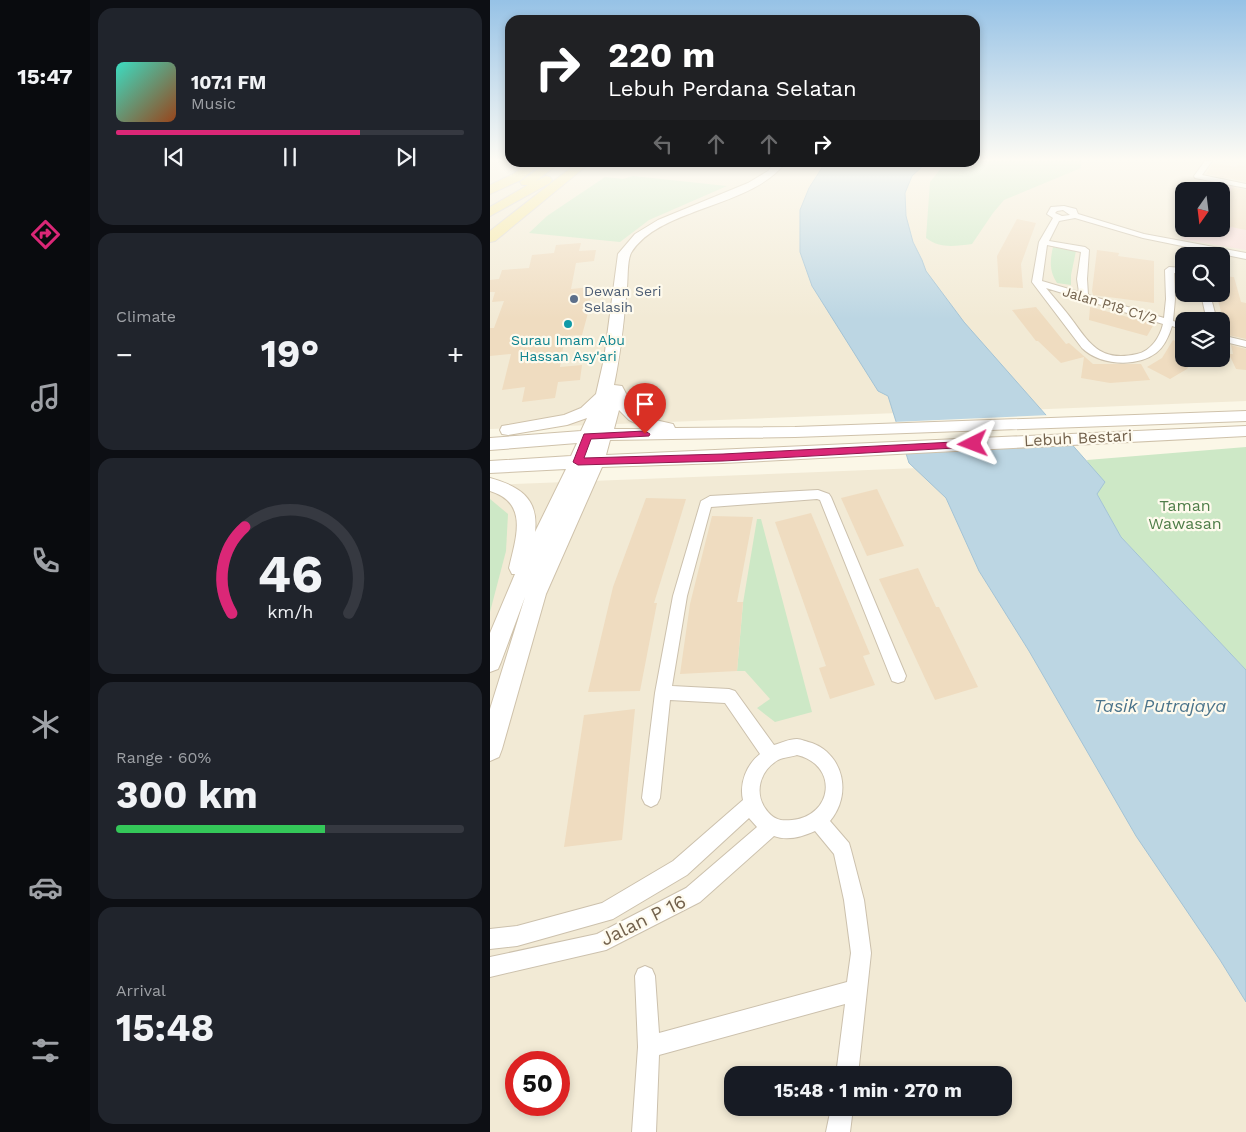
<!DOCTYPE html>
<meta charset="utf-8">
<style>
:root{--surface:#171b24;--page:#20242c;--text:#f1f3f6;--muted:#9ea1a6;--line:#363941;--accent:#db2777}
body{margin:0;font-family:"Work Sans",sans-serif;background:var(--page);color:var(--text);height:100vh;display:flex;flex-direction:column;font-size:19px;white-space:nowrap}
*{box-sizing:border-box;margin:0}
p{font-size:16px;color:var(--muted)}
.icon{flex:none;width:28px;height:28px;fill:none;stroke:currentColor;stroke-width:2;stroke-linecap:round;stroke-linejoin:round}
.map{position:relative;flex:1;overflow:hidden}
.drawer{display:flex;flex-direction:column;gap:8px;padding:8px;background:#0d0f14;width:400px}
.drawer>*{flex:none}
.top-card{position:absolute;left:15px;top:15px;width:475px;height:152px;border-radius:15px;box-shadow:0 2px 8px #0003;background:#202124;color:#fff;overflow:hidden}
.needle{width:32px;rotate:194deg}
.tools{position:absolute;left:685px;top:182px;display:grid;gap:10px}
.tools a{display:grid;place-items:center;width:55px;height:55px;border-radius:10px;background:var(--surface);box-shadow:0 2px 8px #0003;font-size:25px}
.speed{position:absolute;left:15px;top:1051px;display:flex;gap:10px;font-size:25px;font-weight:700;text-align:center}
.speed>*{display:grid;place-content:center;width:65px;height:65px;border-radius:50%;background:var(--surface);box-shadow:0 2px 8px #0003;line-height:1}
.speed .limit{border:8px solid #d22;background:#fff;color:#111}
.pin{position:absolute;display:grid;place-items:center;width:42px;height:42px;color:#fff;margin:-51px -21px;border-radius:50% 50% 50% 0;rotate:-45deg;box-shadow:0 0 5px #0007}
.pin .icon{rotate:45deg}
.me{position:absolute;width:55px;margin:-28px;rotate:267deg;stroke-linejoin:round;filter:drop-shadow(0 0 4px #0008)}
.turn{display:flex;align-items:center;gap:18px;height:105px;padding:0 20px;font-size:22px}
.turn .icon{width:65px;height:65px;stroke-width:2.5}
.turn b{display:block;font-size:35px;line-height:42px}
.lanes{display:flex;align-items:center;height:48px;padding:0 20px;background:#0003;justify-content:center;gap:25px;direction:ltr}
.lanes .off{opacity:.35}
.big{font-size:38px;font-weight:700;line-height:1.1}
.drawer .card{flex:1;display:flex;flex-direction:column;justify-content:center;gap:8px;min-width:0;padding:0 18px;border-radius:15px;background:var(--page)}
.drawer .dial{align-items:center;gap:0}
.dial svg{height:130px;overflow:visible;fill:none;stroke:var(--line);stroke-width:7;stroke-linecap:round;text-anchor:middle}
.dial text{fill:var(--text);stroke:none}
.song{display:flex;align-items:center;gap:15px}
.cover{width:60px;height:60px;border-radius:8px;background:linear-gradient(135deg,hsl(170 70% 55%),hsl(20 70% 35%))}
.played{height:5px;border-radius:2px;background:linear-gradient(90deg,var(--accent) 70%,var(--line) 70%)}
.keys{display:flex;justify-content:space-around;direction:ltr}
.heat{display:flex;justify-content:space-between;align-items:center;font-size:28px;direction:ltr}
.charge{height:8px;border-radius:4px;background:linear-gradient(90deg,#34c759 60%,var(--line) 0)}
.trip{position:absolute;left:234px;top:1066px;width:288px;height:50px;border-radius:15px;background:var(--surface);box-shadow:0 2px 8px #0003;font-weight:700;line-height:50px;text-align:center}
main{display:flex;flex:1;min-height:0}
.tab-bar{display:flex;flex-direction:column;width:90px;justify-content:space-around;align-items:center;background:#090b0e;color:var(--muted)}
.tab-bar .icon{width:35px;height:35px}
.tab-bar .on{color:var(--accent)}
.tab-bar b{font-size:22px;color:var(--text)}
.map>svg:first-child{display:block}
.residential{fill:#f2ead5;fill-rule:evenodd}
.medical{fill:#f8ddda}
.green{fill:#cde8c6}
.water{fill:#bcd6e3;stroke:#a3c3d5}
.pier{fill:#fbf7e7}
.building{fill:#efdcc0}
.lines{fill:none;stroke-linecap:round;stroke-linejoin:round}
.street-casing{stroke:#ccc1ad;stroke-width:2}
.secondary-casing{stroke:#cfc2ab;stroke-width:2}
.primary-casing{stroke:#dbd6d1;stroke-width:2}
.street{fill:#fff;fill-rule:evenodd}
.secondary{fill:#fff;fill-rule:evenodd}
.primary{fill:#f5e7a3;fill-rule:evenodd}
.route{fill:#db2777;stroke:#8e194d}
.service-dot{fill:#5c6f8a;stroke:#fefaed;stroke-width:2}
.culture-dot{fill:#0f9aa8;stroke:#fefaed;stroke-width:2}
.labels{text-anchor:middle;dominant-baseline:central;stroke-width:4.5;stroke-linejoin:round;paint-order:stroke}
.far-service-label{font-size:14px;fill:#4e5e75;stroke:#fefaed;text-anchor:start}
.far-street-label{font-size:14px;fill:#73624d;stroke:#fefaed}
.far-culture-label{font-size:14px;fill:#0d838f;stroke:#fefaed}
.street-label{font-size:16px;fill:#73624d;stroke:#fefaed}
.park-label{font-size:16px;fill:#4e7d48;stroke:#fefaed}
.water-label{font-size:18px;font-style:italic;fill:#4b748b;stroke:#fefaed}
.near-street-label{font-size:19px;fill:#73624d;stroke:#fefaed}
</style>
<main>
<nav class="tab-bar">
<b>15:47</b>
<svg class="icon on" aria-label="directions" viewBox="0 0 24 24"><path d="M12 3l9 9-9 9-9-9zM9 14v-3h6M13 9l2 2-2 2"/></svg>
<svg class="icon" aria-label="music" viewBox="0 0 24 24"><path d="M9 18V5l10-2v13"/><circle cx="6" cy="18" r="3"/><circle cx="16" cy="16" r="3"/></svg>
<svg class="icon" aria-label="phone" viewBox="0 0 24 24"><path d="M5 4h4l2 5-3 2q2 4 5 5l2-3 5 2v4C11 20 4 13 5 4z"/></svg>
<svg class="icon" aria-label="climate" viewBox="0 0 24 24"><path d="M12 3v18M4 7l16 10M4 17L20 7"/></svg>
<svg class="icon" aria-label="car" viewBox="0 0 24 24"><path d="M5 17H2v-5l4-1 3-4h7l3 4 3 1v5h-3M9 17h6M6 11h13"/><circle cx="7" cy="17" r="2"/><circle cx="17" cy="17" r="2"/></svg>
<svg class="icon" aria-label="filters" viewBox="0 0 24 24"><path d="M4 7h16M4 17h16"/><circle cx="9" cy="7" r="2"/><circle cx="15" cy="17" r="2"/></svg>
</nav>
<section class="drawer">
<div class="card">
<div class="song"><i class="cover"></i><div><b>107.1 FM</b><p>Music</p></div></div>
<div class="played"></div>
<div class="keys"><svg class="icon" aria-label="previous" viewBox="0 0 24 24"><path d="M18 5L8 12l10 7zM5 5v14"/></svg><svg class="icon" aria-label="pause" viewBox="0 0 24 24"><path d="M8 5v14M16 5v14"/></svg><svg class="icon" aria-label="next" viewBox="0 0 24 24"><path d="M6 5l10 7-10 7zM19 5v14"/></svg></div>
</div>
<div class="card"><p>Climate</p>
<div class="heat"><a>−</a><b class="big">19°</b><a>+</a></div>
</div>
<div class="card dial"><svg viewBox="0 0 100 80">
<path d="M14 69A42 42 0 1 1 86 69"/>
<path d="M14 69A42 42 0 0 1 22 16" stroke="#db2777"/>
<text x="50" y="56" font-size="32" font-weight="700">46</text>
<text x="50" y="72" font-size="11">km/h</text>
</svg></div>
<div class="card"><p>Range · 60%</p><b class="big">300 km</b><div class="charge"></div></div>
<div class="card"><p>Arrival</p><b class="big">15:48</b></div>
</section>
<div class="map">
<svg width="756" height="1132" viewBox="0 0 756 1132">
<rect width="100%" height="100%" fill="#fbf7e7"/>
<g class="residential">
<polygon points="0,161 20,161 20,162 347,163 460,411 0,429"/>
<path d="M485,161H756V401L534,410L404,273L400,163L485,162ZM694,191H731V229H694ZM694,256H731V294H694ZM694,321H731V359H694Z"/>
<path d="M504,465L756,865V1132H0V485ZM26,1062H69V1105H26ZM242,1075H512V1108H242Z"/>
</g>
<polygon class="medical" points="728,184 756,189 756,250 691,239 698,229 731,229 731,191 723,191"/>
<g class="green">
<path d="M485,161H591V168L514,200L503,213L482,244C465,246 450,249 436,238L440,182L455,163L485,162Z"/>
<polygon points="143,176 237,186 159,220 130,242 39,233 57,216 115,177 133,179"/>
<path d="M563,247L586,251L581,275V285L567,283C559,271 560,260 563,247Z"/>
<polygon points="756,447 756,670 631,537 607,494 597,460"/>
<polygon points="0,499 18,514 16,551 0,612"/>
<polygon points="267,519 271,519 322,712 285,722 267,708 280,699 255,671 247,671 253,603"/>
</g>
<polygon class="water" points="335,163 436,163 422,176 415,193 416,216 423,242 432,260 436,271 474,322 615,482 607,494 631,537 756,670 756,1002 730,960 646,836 539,651 489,571 456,498 419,463 398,396 388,391 322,286 310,252 310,210 319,188"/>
<polygon class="pier" points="560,415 587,445 413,453 403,422"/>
<g class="building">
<polygon points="723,163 747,167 748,165 754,166 756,163 756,182 716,174"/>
<polygon points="743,187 756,190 756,230 731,225 731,208"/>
<polygon points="527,219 546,223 531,264 533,288 509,287 507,256"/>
<polygon points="91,243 89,251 106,250 104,261 86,263 81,289 102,287 98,313 92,335 75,336 70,367 92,365 90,380 68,382 65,398 32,402 35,387 12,390 21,354 0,356 0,328 4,328 14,301 2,302 5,292 0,292 0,280 9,279 12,270 39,268 42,255 64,253 66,245"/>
<polygon points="607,250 629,253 628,256 664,261 664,303 603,295 602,291"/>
<polygon points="731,276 744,277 751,302 756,303 756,339 738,335 726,294 731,294"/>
<polygon points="546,307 576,344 579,343 603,364 651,364 660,380 620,383 591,378 594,357 571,363 548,341 546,341 522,310"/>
<polygon points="600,307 664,324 657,336 599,320"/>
<polygon points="683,340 694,344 694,359 703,359 697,369 680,379 657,367 672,358"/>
<polygon points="741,345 756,349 756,370 746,369 739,354 743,354"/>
<polygon points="387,489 414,546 377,556 351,498"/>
<polygon points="156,498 196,499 164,603 167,603 150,691 98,692 123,587"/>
<polygon points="321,513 380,654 373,656 385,685 340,699 329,668 336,666 285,522"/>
<polygon points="222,516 263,517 247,602 253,602 247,671 190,674 200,604"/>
<polygon points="428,568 446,607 449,607 488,687 445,700 389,579"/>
<polygon points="145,709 132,840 74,847 94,715"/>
</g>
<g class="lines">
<defs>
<g id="street">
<polygon points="715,161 722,161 712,175 756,184 756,188 705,178 704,176"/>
<path d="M574,206L586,209L588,214L654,234L756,253V259L653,238L585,218L569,221L559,241L595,247L599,250L597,279L598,295L674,318L676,299L675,270L679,267L694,268V274L684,273L685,299L683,321L694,324V330L682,326C679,336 674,347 666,353C646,368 609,365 592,348L542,282L549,242L563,218L557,214L561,207ZM573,210L580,215L572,216L565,213L567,211ZM557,245L591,252L587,279L589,292L552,281ZM556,288L673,324C670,337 661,351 647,354C612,362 601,346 583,321C575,310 565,299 556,288Z"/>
<polygon points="711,294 720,294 727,321 717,321"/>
<polygon points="731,335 756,341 756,347 731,341"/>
<path d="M328,490L339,494L341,497L416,676L414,681L408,683L402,681L330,500L327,499L221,507L197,596L182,686L239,689L245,691L284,745C291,743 299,739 307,739C311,739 317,742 322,743C354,755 362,795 340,821L359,843L361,850L374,900L381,953L368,1075H346L355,1004L169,1055L166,1132H142L148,1047L145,976L148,969L155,966L162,969L165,976L169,1033L357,982L361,953L354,900L344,854L325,831C312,837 297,841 284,836L210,902L116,950L0,977V957L107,934L196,888L267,827L259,818L197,875L123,919L27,946L0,949V929L27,926L112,903L183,861L253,800C249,783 257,764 270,754L235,703L180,700L170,798L167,804L161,807L155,804L152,798L165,693L183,596L211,501L220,496ZM307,755C349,765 343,816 302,820C291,821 285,820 278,812C263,795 269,771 288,760C294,757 301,757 307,755Z"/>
<polygon points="341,1108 363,1108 360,1132 336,1132"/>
</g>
<path id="secondary" d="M285,162H296C262,208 169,207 141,253C137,261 138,278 137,287C134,320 131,352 124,385L132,386L141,403L151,413L165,420L183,424L185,428L305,427L756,411V421L305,437L120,440L116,455L756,426V436L233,463L112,467L56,594L12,749L9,757L0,761V709L35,597L11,662L8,669L0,672V633L25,574H22L19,568C26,537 39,503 0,491V478C29,486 49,498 45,532L76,469L0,473V461L81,456L87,443L0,450V438L91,431L97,418L77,425L18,435L12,434L10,430L12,426L18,425L74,415L91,408L106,394L114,359L128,254L145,234L168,220L258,183L278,171ZM129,410L139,420L158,429H124Z"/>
<g id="primary">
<polygon points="39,162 50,164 31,180 0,194 0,185 23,174"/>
<polygon points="57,162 71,162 46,181 56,176 60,177 62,180 60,183 0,216 0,207 38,185 32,185 30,182"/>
<polygon points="88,162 101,162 5,241 0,242 0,231"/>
</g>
</defs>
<use href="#street" class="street-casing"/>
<use href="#secondary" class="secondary-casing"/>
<use href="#primary" class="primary-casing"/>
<use href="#street" class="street"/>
<use href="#secondary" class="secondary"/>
<use href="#primary" class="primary"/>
</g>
<linearGradient id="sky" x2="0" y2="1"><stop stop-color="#96c2e6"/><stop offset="0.5" stop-color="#fdfbf4"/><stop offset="1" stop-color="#fdfbf4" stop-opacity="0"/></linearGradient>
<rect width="756" height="319" fill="url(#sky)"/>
<polygon class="route" points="155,431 160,434 159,436 101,439 94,458 233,454 483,441 487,444 483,447 233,461 88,465 83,462 94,434"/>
<circle class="service-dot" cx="84" cy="299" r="5"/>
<circle class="culture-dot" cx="78" cy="324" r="5"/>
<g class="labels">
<g class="far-service-label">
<text x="94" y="291">Dewan Seri<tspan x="94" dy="16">Selasih</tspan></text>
</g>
<g class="far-street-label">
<text transform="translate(620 305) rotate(17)">Jalan P18 C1/2</text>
</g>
<g class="far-culture-label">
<text x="78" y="340">Surau Imam Abu<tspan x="78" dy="16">Hassan Asy'ari</tspan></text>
</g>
<g class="street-label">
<text transform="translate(588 438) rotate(-3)">Lebuh Bestari</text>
</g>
<g class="park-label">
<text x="695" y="505">Taman<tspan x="695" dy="18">Wawasan</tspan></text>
</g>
<g class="water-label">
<text x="670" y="705">Tasik Putrajaya</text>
</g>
<g class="near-street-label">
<text transform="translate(153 920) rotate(-26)">Jalan P 16</text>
</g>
</g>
</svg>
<div class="tools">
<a><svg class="needle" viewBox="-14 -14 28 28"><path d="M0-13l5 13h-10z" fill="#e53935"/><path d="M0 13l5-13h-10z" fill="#9ea1a6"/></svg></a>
<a><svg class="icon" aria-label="search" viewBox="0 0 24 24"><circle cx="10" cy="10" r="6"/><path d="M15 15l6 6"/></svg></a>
<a><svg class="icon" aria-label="layers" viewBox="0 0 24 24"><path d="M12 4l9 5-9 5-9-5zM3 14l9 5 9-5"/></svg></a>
</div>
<div class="speed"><div class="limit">50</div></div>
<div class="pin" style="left:155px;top:434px;background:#d93025"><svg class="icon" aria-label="arrive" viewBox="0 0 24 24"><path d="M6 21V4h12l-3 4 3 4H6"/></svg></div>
<svg class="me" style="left:483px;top:444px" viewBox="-20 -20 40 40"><path d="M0-17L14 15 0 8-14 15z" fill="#db2777" stroke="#fff" stroke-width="4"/></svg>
<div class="trip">15:48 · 1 min · 270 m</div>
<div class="top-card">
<div class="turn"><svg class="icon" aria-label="right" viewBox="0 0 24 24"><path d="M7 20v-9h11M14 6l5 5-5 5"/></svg><div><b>220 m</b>Lebuh Perdana Selatan</div></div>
<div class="lanes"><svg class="icon off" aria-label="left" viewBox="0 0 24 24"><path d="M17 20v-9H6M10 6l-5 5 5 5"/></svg><svg class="icon off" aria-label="ahead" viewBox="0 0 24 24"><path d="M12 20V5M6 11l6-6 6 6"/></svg><svg class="icon off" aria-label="ahead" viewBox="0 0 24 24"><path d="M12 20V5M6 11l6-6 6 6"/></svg><svg class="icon" aria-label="right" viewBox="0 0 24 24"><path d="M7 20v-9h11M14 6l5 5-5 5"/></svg></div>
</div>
</div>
</main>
